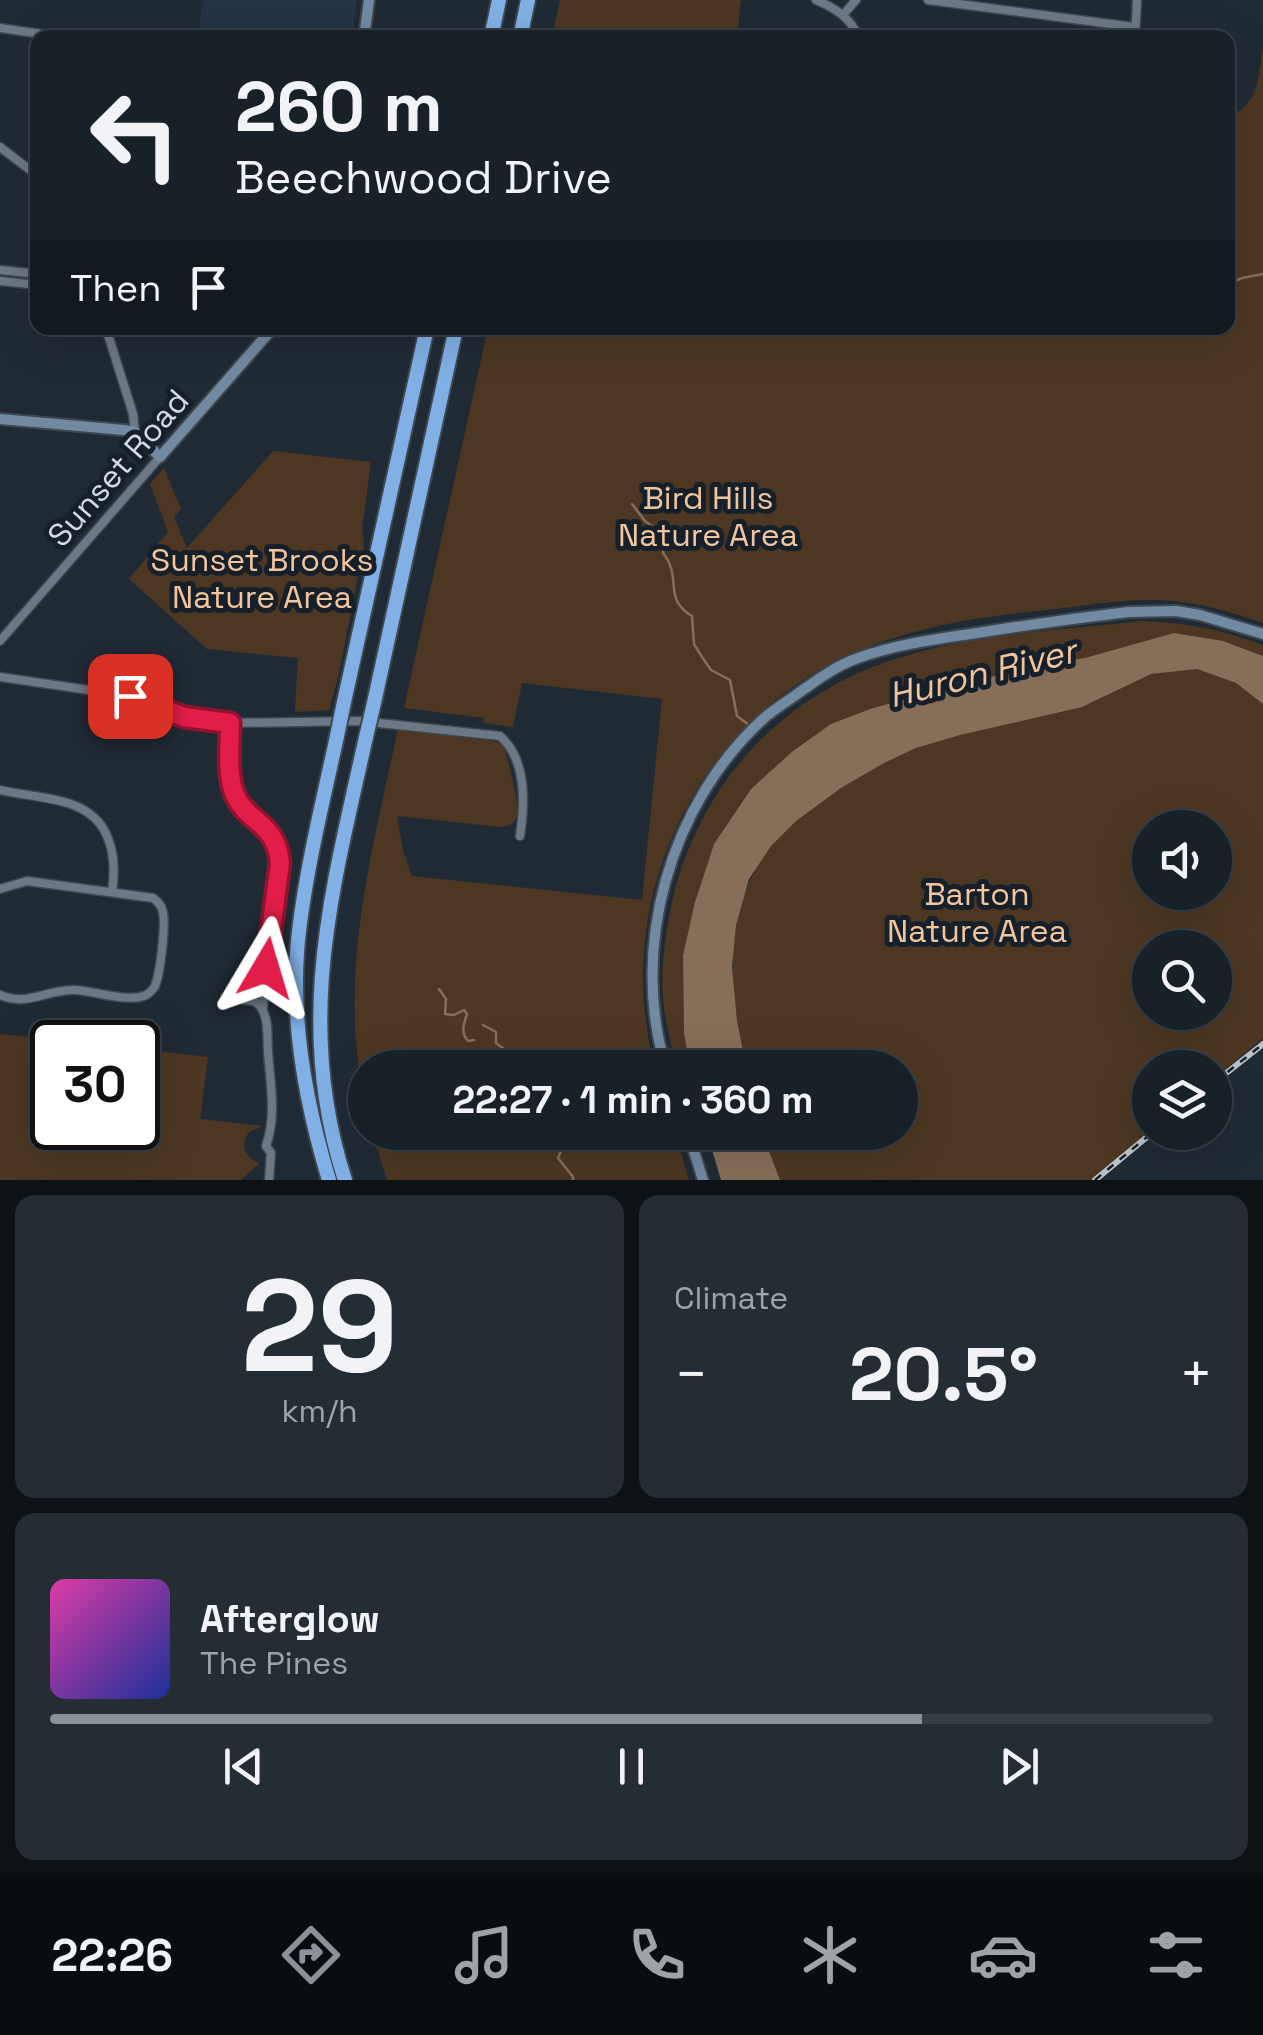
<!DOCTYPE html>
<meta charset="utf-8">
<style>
:root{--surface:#182028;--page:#252d34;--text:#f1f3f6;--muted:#9fa3a8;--line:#363e45;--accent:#8c9099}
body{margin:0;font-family:"Space Grotesk",sans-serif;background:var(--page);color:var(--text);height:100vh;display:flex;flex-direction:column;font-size:38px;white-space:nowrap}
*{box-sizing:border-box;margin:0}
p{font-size:32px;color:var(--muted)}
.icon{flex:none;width:55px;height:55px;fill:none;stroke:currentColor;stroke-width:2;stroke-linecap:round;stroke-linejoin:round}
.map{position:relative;height:1180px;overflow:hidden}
.details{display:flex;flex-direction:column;gap:15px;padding:15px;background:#0d1216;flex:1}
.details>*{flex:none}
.banner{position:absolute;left:30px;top:30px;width:1205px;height:305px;border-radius:20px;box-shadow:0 10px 40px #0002,0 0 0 2px var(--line);background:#182028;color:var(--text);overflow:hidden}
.controls{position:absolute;left:1132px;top:810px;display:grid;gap:20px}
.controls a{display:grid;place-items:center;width:100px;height:100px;border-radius:50%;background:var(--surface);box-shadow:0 10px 40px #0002,0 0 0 2px var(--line);font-size:50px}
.speed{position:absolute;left:30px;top:1020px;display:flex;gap:20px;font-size:50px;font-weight:700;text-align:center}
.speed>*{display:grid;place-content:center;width:130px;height:130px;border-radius:50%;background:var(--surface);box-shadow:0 10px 40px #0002,0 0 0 2px var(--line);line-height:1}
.speed .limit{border:5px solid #111;border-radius:15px;background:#fff;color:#111}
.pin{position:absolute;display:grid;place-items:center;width:85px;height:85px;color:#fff;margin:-42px;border-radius:20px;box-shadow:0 5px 15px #0006}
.me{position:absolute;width:110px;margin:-55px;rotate:7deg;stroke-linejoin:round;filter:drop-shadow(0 0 8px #0008)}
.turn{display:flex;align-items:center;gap:35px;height:210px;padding:0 40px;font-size:45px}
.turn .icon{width:130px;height:130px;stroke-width:2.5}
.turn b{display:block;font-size:70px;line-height:85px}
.then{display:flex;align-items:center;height:95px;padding:0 40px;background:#0003;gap:20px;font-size:38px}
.big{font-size:75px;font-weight:600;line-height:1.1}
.details .widget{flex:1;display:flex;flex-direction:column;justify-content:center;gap:15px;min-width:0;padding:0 35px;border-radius:20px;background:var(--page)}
.details .dial{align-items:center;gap:0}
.dial b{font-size:130px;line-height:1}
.song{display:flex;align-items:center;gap:30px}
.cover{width:120px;height:120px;border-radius:15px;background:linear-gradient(135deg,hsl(320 70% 55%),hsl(230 70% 35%))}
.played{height:10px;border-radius:5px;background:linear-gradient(90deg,var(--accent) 75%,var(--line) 75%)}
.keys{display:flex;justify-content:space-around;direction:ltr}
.heat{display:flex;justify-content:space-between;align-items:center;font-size:55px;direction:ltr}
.details .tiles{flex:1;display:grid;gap:15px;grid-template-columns:1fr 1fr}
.widget:last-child{grid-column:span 2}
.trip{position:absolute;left:348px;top:1050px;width:570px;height:100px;border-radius:50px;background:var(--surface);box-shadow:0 10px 40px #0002,0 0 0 2px var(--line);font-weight:600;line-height:100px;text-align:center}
.tab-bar{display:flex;height:160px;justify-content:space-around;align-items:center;background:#0a0d10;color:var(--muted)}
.tab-bar .icon{width:70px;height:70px}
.tab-bar .active{color:var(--accent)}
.tab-bar b{font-size:45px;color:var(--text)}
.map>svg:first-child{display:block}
.built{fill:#253344}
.green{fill:#4d3723;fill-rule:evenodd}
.water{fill:#876e58}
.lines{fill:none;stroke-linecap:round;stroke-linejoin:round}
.stream{stroke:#876e58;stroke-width:2.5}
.street-casing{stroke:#3e464f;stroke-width:11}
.secondary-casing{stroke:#3e464f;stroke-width:14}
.highway-casing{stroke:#3e464f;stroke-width:18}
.street{stroke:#6c7885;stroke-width:8}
.secondary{stroke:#7289a2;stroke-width:10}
.highway{stroke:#80b0e5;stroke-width:14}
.rail-casing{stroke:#bac2c9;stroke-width:6}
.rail{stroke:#16202b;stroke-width:2.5;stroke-dasharray:8;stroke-linecap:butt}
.highway-bridge-casing{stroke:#3e464f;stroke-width:18;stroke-linecap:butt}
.highway-bridge{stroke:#80b0e5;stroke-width:14}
.route-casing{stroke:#92132f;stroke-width:25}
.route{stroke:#e11d48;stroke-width:18}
.labels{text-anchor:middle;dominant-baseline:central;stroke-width:10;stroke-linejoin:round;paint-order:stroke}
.street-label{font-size:32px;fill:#d4dbe2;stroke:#16202b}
.park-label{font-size:32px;fill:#f3c59d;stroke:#16202b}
.water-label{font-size:35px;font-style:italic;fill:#f2c49c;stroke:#16202b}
</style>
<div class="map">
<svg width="1263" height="1180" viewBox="0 0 1263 1180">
<rect width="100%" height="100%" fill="#202a35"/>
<polygon class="built" points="203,0 357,0 352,37 198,37"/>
<g class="green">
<polygon points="560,0 741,0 737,37 552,37"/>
<path d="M1263,47V623C1237,614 1209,605 1182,602C1138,596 1091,605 1046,610C971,617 894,630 827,666C685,742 613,913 655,1067L365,1068V1103C337,976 372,852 398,729L498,742L505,749C508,762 521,807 516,818C513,826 508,825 501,827L397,816L403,851L412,876L642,900L662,699L522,683L513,727L483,723L484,718L404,708L488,328H1228V116C1259,107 1259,74 1263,47Z"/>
<polygon points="273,451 371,462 362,528 364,545 339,674 329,710 295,712 298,658 207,649 129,579 168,532 150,484 164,468 181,509 174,517 187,548"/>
<path d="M1143,621C1188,623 1220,629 1263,645V656L1223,641L1033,666L751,789L714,844L695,902L683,955L684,1034L690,1067L677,1068C672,1048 667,1028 664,1008C660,978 664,946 669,917C690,804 760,715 865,670C953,634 1050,631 1143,621Z"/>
<path d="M1197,669L1236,683L1263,704V1038L1215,1078V1068H1150V1132L1091,1180H780L762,1133L900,1132V1068H746C737,1021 727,971 736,924C742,897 752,870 769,848C796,813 878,761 920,747C970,730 1024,720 1075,708C1103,702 1125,681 1152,674C1166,670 1183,671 1197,669ZM1150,828H1215V892H1150ZM1150,948H1215V1012H1150Z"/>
<path d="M0,1034L77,1042H52V1128H138V1049L208,1057L200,1119L263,1126L250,1131C239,1144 244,1158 260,1163L241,1180H0Z"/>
<polygon points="372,1133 675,1133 689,1180 387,1180"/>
</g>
<g class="water">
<polygon points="1174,633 1223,641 1263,656 1263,704 1236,683 1197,669 1151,674 1082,707 960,735 916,748 884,763 841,788 796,821 771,846 749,879 736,925 732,967 737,1020 746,1067 690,1067 684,1034 683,955 695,902 714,844 751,789 793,751 831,724 873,708 1033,666 1085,658"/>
<polygon points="707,1133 762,1133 780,1180 721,1180"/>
</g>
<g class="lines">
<g class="stream">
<polyline points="1228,284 1242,278 1263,274"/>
<path d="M632,504L645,521L656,529L659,540L664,546L663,553C683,578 662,598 692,616L694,644L702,657L711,670L730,680L737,716L749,725"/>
<path d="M439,989L446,999L445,1014L454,1015L464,1010L467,1014C464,1024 460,1032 468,1041L474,1040"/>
<polyline points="483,1025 496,1032 496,1043 507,1051 506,1061 511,1068"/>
<polyline points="569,1132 558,1158 573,1177 573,1180"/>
</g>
<defs>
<g id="street">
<path d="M816,0C835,8 851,18 859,38"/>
<polyline points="928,0 1134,27"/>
<polyline points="843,15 856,0"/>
<polyline points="0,28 69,38"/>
<polyline points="1135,38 1137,0"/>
<polyline points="1228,65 1232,65"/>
<polyline points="0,147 38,176"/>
<polyline points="0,270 38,274"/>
<polyline points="0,281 38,285"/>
<polyline points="106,328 133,414 135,432"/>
<polyline points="0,641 160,457"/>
<path d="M0,677L130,696L184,717L207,721L231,723L360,721L500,736C527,760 525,803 520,836"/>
<path d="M231,723C230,746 226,776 236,796C249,824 276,823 280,863L264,981L263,1009"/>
<path d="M0,790C37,799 90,795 107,836C115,854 115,872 112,892"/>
<path d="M0,889L27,881L153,898C157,901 161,905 162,909C167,921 160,974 155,986C152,991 149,994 144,996C126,1002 94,991 75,990C47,989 27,1007 0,995"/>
<path d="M244,1000C253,1000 259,1002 263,1011C269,1023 267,1038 268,1051C270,1084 277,1114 266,1146L271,1153L269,1180"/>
</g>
<g id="secondary">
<polyline points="364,38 369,0"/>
<polyline points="0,419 124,430 135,432 160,457 273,328"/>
<path d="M666,1068C629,948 670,804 763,719C772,711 783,704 793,697C814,682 835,666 858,658C897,644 937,639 977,633C1027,625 1077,618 1128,612L1176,611L1200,615L1263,634"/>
<polyline points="688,1132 703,1180"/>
</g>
<g id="highway">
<polyline points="491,38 499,0"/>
<polyline points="520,38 528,0"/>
<polyline points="344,702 427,328"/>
<polyline points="374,703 456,328"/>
<path d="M329,1180C305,1101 289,1014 299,931C307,865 323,801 337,736"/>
<path d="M345,1180C294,1023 332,891 366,737"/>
</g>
</defs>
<use href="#street" class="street-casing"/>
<use href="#secondary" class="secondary-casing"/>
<use href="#highway" class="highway-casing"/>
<use href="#street" class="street"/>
<use href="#secondary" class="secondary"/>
<use href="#highway" class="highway"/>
<defs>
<g id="rail">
<polyline points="1215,1082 1263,1044"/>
<polyline points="1095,1180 1153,1132"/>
</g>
</defs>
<use href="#rail" class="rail-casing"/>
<use href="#rail" class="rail"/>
<defs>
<g id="highway-bridge">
<polyline points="337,736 344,702"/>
<polyline points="366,737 374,703"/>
</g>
</defs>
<use href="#highway-bridge" class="highway-bridge-casing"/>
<use href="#highway-bridge" class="highway-bridge"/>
</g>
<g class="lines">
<defs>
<path id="route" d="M130,696L184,717L230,723C230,746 226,776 236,797C249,824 276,822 280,863L266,968"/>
</defs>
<use href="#route" class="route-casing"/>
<use href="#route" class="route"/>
</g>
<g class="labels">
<g class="street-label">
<text transform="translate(118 468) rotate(-49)">Sunset Road</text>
</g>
<g class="park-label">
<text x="708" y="498">Bird Hills<tspan x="708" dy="37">Nature Area</tspan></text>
<text x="262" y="560">Sunset Brooks<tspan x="262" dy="37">Nature Area</tspan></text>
<text x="977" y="894">Barton<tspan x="977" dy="37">Nature Area</tspan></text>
</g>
<g class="water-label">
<text transform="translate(982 673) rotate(-14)">Huron River</text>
</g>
</g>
</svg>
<div class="controls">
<a><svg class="icon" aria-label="sound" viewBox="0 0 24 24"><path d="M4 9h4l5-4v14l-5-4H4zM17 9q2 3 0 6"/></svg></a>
<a><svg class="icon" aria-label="search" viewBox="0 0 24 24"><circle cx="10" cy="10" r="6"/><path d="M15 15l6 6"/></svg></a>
<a><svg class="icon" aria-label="layers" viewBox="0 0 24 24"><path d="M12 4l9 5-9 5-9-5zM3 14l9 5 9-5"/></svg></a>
</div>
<div class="speed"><div class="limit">30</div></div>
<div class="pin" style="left:130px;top:696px;background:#d93025"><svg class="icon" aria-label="arrive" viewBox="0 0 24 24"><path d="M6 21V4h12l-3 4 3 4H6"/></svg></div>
<svg class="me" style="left:266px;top:968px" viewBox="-20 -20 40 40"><path d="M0-17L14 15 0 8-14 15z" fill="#e11d48" stroke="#fff" stroke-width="4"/></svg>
<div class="trip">22:27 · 1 min · 360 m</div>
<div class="banner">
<div class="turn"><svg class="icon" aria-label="left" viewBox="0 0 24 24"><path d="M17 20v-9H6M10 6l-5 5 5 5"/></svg><div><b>260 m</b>Beechwood Drive</div></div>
<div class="then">Then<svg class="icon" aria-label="arrive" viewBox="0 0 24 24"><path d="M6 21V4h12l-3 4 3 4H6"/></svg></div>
</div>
</div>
<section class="details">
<div class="tiles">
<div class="widget dial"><b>29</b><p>km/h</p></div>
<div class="widget"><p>Climate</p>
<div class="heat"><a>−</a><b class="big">20.5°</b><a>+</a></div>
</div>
<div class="widget">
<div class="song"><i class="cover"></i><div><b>Afterglow</b><p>The Pines</p></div></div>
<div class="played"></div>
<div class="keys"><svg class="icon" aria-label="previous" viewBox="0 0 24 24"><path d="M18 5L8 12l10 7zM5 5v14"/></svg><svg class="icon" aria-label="pause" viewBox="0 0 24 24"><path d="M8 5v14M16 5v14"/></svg><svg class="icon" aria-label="next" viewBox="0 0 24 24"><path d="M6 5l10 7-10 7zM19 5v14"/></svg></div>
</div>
</div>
</section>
<nav class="tab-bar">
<b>22:26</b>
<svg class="icon active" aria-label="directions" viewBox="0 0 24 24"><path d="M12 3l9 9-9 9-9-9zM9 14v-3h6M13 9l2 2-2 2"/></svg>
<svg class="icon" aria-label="music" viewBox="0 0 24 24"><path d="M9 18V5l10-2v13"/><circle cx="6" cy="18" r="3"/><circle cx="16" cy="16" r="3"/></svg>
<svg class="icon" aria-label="phone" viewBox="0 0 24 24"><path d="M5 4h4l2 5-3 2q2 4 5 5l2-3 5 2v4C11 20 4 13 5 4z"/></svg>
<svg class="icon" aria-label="climate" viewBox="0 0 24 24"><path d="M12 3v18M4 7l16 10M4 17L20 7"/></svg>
<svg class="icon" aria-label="car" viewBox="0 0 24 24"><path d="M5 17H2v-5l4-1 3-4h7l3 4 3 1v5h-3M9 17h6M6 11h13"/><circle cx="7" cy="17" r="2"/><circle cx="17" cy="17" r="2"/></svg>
<svg class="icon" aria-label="filters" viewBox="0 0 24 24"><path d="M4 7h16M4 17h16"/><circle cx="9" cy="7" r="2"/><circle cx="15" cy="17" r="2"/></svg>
</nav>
